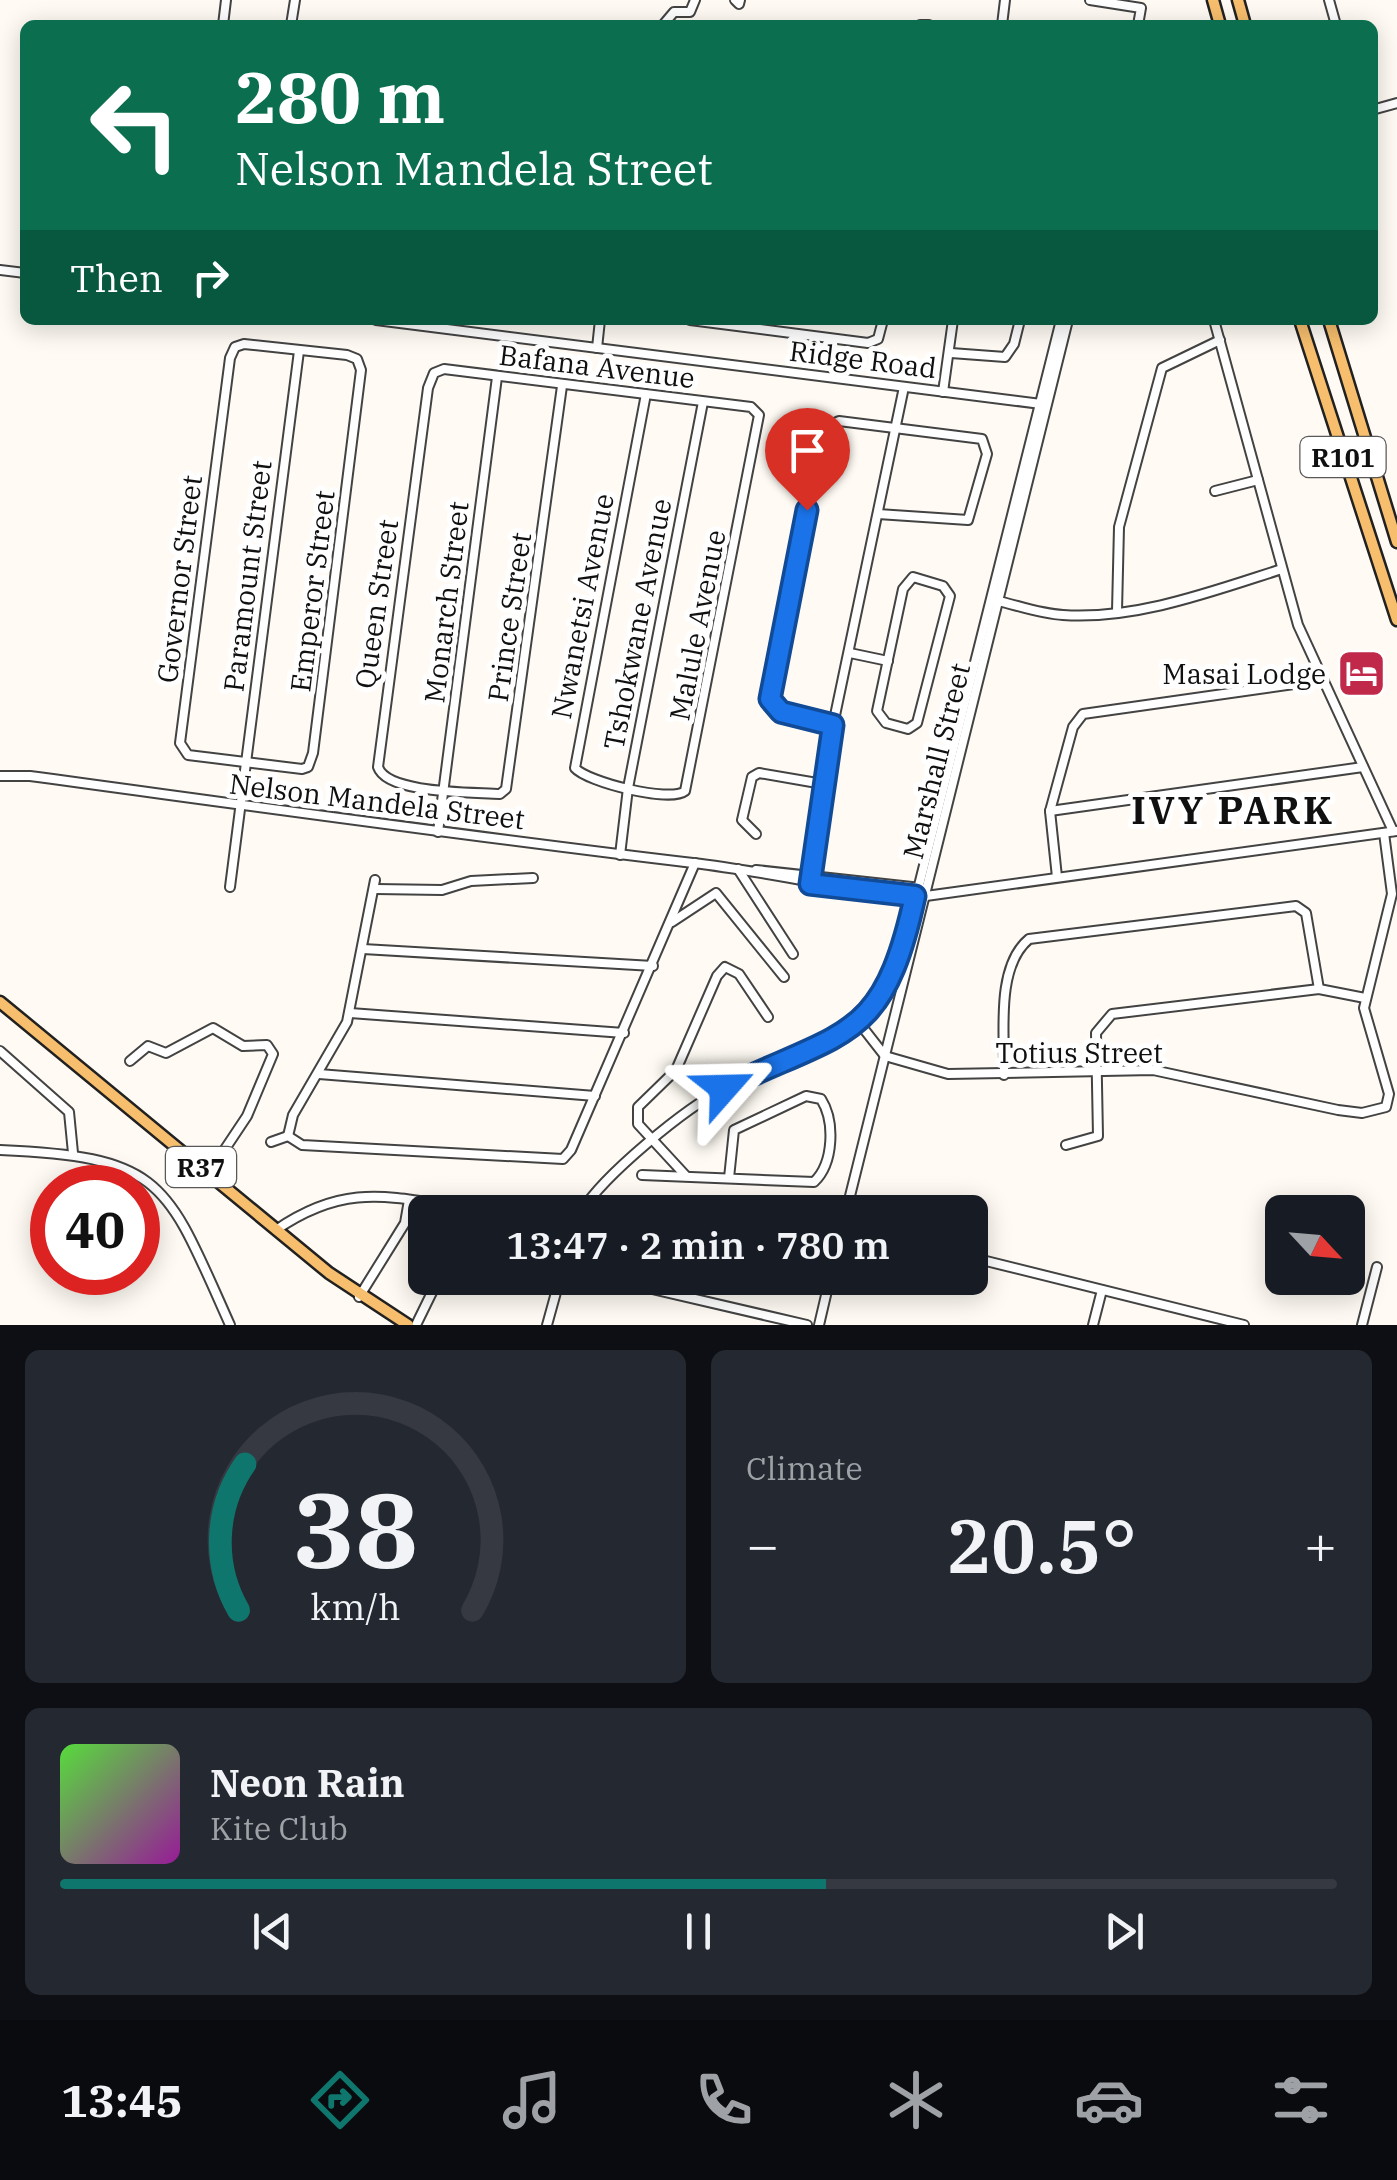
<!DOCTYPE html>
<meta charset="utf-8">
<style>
:root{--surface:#171b24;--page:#242831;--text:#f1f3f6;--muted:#9ea1a6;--line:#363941;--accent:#0f766e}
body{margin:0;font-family:"IBM Plex Serif",serif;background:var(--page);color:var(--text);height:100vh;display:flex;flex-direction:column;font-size:38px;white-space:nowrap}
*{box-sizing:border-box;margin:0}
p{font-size:32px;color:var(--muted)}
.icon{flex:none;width:55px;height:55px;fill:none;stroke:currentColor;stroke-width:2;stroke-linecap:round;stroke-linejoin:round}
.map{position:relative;height:1325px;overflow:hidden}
.drawer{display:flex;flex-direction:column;gap:25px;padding:25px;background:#0d0f14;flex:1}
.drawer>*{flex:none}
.guide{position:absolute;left:20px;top:20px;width:1358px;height:305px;border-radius:15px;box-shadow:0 5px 25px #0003;background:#0b6e4f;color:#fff;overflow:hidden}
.needle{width:65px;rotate:116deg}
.buttons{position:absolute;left:1265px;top:1195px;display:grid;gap:20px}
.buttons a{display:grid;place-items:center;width:100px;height:100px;border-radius:15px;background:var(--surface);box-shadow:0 5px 25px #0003;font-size:50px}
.speed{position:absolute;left:30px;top:1165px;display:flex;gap:20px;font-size:50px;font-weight:700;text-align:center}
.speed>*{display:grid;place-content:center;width:130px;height:130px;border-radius:50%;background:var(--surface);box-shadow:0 5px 25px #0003;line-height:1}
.speed .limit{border:15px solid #d22;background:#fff;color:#111}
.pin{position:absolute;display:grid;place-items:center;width:85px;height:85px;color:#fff;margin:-102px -42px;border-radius:50% 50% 50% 0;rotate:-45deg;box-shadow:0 0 10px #0007}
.pin .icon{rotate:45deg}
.me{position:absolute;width:110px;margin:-55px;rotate:65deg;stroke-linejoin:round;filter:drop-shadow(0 0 8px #0008)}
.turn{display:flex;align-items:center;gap:35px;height:210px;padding:0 50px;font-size:45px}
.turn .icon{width:130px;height:130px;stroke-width:2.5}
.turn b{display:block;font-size:70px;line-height:85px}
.then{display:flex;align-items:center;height:95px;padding:0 50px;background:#0003;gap:20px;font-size:38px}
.big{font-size:75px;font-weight:600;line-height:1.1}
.drawer .card{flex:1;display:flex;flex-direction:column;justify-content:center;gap:15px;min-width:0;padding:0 35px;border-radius:15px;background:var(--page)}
.drawer .dial{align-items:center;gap:0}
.dial svg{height:260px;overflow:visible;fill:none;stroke:var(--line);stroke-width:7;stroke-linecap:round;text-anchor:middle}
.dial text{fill:var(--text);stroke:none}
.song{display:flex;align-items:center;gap:30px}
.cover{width:120px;height:120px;border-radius:15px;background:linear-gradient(135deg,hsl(110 70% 55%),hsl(300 70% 35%))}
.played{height:10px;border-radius:5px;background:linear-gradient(90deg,var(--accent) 60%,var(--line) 60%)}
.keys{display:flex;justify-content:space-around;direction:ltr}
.heat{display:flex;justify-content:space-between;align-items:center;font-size:55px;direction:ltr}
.drawer .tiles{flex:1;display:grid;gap:25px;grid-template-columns:1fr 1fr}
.card:last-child{grid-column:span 2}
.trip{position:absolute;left:408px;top:1195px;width:580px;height:100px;border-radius:15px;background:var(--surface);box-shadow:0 5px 25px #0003;font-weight:600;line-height:100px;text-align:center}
.tab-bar{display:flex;height:160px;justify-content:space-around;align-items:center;background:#090b0e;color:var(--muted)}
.tab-bar .icon{width:70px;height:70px}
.tab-bar .selected{color:var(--accent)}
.tab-bar b{font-size:45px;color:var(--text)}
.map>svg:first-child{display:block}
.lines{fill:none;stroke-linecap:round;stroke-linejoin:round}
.minor-casing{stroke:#434343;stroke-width:12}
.major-casing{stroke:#212121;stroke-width:15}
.minor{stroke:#fff;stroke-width:8}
.major{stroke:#f6be6d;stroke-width:10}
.route-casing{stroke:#114b97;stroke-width:25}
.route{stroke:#1a73e8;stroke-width:18}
.labels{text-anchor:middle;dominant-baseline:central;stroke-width:10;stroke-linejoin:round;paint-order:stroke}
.shield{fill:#fff;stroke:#585858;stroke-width:2.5}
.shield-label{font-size:25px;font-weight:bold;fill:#101010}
.street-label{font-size:28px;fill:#101010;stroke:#fff}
.poi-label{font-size:28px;fill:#101010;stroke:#fff;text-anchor:end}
.district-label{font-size:38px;font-weight:bold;letter-spacing:2.5px;fill:#101010;stroke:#fff}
</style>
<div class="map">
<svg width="1397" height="1325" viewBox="0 0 1397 1325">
<rect width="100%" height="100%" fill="#fffbf4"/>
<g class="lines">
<defs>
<g id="minor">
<polyline points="735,0 739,4 740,0"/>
<polyline points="1090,0 1141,8 1138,25"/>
<polyline points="1329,0 1336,25"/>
<polyline points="223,25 226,0"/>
<polyline points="291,25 295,0"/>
<polyline points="663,25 674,12 690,12 695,0"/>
<polyline points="920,25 929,25"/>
<polyline points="1002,25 1005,0"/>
<polyline points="1372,110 1397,103"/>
<polyline points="0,270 25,273"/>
<polyline points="376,320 1041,404"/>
<polyline points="690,320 868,343 878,339 883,320"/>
<polyline points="1214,320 1298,625 1393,831"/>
<polygon points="244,344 347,355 357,359 361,370 313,753 308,767 302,769 188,755 180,743 230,358 235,347"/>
<polyline points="597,348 600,320"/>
<polyline points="951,353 1005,357 1014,344 1020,320"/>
<path d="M562,386L506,789L500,794C473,792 387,794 378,767L428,388L434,373L444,369L751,407L759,415L685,791C670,803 587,782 575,768L646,394"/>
<polyline points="943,392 953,320"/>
<polyline points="1215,491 1258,480"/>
<polygon points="913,577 943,586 950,596 917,723 908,729 886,723 877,711 903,589"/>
<path d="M994,600C1017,605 1040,614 1063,615C1136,620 1213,591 1282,569"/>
<polyline points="1117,611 1119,527 1162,368 1220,340"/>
<polyline points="850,653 888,661"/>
<polyline points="833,725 781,713 770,699 824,428 839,421 982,439 987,454 968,520 878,514"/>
<path d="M0,776H30C252,806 472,837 693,863C772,872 847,892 926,896L1397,831"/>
<polyline points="1050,811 1363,767"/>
<polyline points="438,832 497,377"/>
<polyline points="756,834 742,820 752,777 759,773 823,784"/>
<polyline points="620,855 628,788 703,402"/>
<polyline points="738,869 793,954"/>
<polyline points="756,870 921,888"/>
<polyline points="1057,877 1050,811 1073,727 1083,714 1322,680"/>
<polyline points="810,884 833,725 904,387"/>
<polyline points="230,887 299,351"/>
<polyline points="376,889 442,890 471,881 533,878"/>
<polyline points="672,922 716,893 784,977"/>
<polyline points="363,949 653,966"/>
<polyline points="350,1013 624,1033"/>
<polyline points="860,1024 885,1056 948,1074 1153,1070 1338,1110 1362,1113 1386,1107 1389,1094 1364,1008 1392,894 1384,833"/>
<polyline points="0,1051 69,1112 73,1153"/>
<polyline points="130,1061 148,1046 166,1053 213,1028 243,1046 267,1045 273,1054 247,1116 209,1173"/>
<polyline points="319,1074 595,1096"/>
<path d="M1004,1075C1005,1036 995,967 1029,939L1296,906L1306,913L1319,989"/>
<polyline points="288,1136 302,1145 563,1159 571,1150 695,863"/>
<polyline points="288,1136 293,1115 347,1022 375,880"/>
<polyline points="271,1142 288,1136"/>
<polyline points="1066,1145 1098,1136 1096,1033 1112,1014 1319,989 1365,998"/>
<path d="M0,1150C165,1157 166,1182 230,1325"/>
<path d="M642,1175L814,1182C834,1163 835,1121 821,1099L806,1096L734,1130L729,1178"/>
<polyline points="686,1176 638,1124 638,1107 676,1070 717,976 725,967 739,974 768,1017"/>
<polyline points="467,1208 535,1212"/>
<path d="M581,1212C604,1175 685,1108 725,1088C801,1048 876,1042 903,949L1061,320"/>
<polyline points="846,1212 1068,320"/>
<path d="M276,1230C346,1182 389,1197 467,1208L466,1212"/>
<polyline points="970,1257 1244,1325"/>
<polyline points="605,1278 807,1325"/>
<polyline points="359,1297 405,1223 409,1200"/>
<polyline points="416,1325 439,1278"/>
<polyline points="547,1325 560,1278"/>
<polyline points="819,1325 830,1278"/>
<polyline points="1093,1325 1102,1290"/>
<polyline points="1362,1325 1377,1267"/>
</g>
<g id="major">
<polyline points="1213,0 1220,25"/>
<polyline points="1238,0 1245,25"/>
<polyline points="1300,320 1397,620"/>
<polyline points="1329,320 1397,542"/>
<polyline points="0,1002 329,1273 408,1325"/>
</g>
</defs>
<use href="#minor" class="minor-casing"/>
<use href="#major" class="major-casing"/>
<use href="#minor" class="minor"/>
<use href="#major" class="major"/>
</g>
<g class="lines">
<defs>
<path id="route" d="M724,1088C847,1029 883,1042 915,896L810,884L833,725L781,712L770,699L807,510"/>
</defs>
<use href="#route" class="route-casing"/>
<use href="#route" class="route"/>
</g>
<defs>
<symbol id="hotel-square" viewBox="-11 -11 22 22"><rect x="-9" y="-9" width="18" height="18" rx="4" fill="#c02949" stroke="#fff"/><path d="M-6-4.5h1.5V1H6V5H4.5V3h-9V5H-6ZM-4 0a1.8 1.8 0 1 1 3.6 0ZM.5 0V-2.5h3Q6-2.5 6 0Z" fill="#fff"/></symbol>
</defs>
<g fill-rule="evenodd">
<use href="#hotel-square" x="1334" y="646" width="55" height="55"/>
</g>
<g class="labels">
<g class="shield">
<rect x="1300.5" y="437" width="85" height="40" rx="8"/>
<rect x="166" y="1147" width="70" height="40" rx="8"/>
</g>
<g class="shield-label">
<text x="1343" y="457">R101</text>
<text x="201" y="1167">R37</text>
</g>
<g class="street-label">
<text transform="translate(863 359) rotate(7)">Ridge Road</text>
<text transform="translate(597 366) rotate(7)">Bafana Avenue</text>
<text transform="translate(247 576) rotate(-83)">Paramount Street</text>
<text transform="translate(179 579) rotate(-83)">Governor Street</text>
<text transform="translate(312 591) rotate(-83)">Emperor Street</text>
<text transform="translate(446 602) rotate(-83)">Monarch Street</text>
<text transform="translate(376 604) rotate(-82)">Queen Street</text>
<text transform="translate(582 606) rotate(-79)">Nwanetsi Avenue</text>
<text transform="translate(509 617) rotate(-82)">Prince Street</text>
<text transform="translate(637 624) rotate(-79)">Tshokwane Avenue</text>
<text transform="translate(697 625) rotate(-79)">Malule Avenue</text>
<text transform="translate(936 761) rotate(-76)">Marshall Street</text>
<text transform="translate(377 801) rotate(7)">Nelson Mandela Street</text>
<text x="1079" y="1052">Totius Street</text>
</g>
<g class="poi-label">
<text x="1326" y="673">Masai Lodge</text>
</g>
<g class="district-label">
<text x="1233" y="809">IVY PARK</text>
</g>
</g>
</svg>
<div class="buttons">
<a><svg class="needle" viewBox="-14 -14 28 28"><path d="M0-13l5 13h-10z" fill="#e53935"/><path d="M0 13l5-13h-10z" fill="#9ea1a6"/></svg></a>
</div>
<div class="speed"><div class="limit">40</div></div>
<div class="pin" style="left:807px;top:510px;background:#d93025"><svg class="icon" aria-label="arrive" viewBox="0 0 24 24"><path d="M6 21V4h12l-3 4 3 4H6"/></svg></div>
<svg class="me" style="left:724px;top:1088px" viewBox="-20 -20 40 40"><path d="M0-17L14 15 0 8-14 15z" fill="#1a73e8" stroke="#fff" stroke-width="4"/></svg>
<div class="trip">13:47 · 2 min · 780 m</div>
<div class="guide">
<div class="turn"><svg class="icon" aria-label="left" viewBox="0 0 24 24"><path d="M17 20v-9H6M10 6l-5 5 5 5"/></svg><div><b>280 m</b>Nelson Mandela Street</div></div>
<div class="then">Then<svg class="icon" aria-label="right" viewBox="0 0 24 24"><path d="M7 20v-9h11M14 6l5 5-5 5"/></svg></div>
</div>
</div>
<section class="drawer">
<div class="tiles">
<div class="card dial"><svg viewBox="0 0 100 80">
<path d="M14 69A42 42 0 1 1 86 69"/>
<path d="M14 69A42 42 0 0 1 16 24" stroke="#0f766e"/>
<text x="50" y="56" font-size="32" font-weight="700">38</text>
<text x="50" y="72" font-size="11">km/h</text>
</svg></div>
<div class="card"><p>Climate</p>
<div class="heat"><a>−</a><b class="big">20.5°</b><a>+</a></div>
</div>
<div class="card">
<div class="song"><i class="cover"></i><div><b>Neon Rain</b><p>Kite Club</p></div></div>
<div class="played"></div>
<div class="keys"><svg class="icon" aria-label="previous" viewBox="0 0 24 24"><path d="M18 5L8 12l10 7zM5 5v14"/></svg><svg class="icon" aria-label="pause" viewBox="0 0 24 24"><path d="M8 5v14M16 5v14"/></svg><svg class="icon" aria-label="next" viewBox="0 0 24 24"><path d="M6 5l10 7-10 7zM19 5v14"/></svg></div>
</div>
</div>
</section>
<nav class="tab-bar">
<b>13:45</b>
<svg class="icon selected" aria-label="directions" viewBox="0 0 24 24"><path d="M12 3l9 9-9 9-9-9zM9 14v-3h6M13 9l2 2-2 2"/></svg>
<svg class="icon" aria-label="music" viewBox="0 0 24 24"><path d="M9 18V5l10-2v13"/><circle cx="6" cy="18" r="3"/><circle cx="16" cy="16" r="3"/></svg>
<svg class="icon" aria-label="phone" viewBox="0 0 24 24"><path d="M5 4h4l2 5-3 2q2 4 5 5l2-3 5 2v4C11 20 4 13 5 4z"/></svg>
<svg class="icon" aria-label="climate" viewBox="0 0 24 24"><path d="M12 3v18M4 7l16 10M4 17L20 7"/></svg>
<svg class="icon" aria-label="car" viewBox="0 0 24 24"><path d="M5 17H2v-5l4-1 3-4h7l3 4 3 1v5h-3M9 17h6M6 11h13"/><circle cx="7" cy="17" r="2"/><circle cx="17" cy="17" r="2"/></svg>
<svg class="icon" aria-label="filters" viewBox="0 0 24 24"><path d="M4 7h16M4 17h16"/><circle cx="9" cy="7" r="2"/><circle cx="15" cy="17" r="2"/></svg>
</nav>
